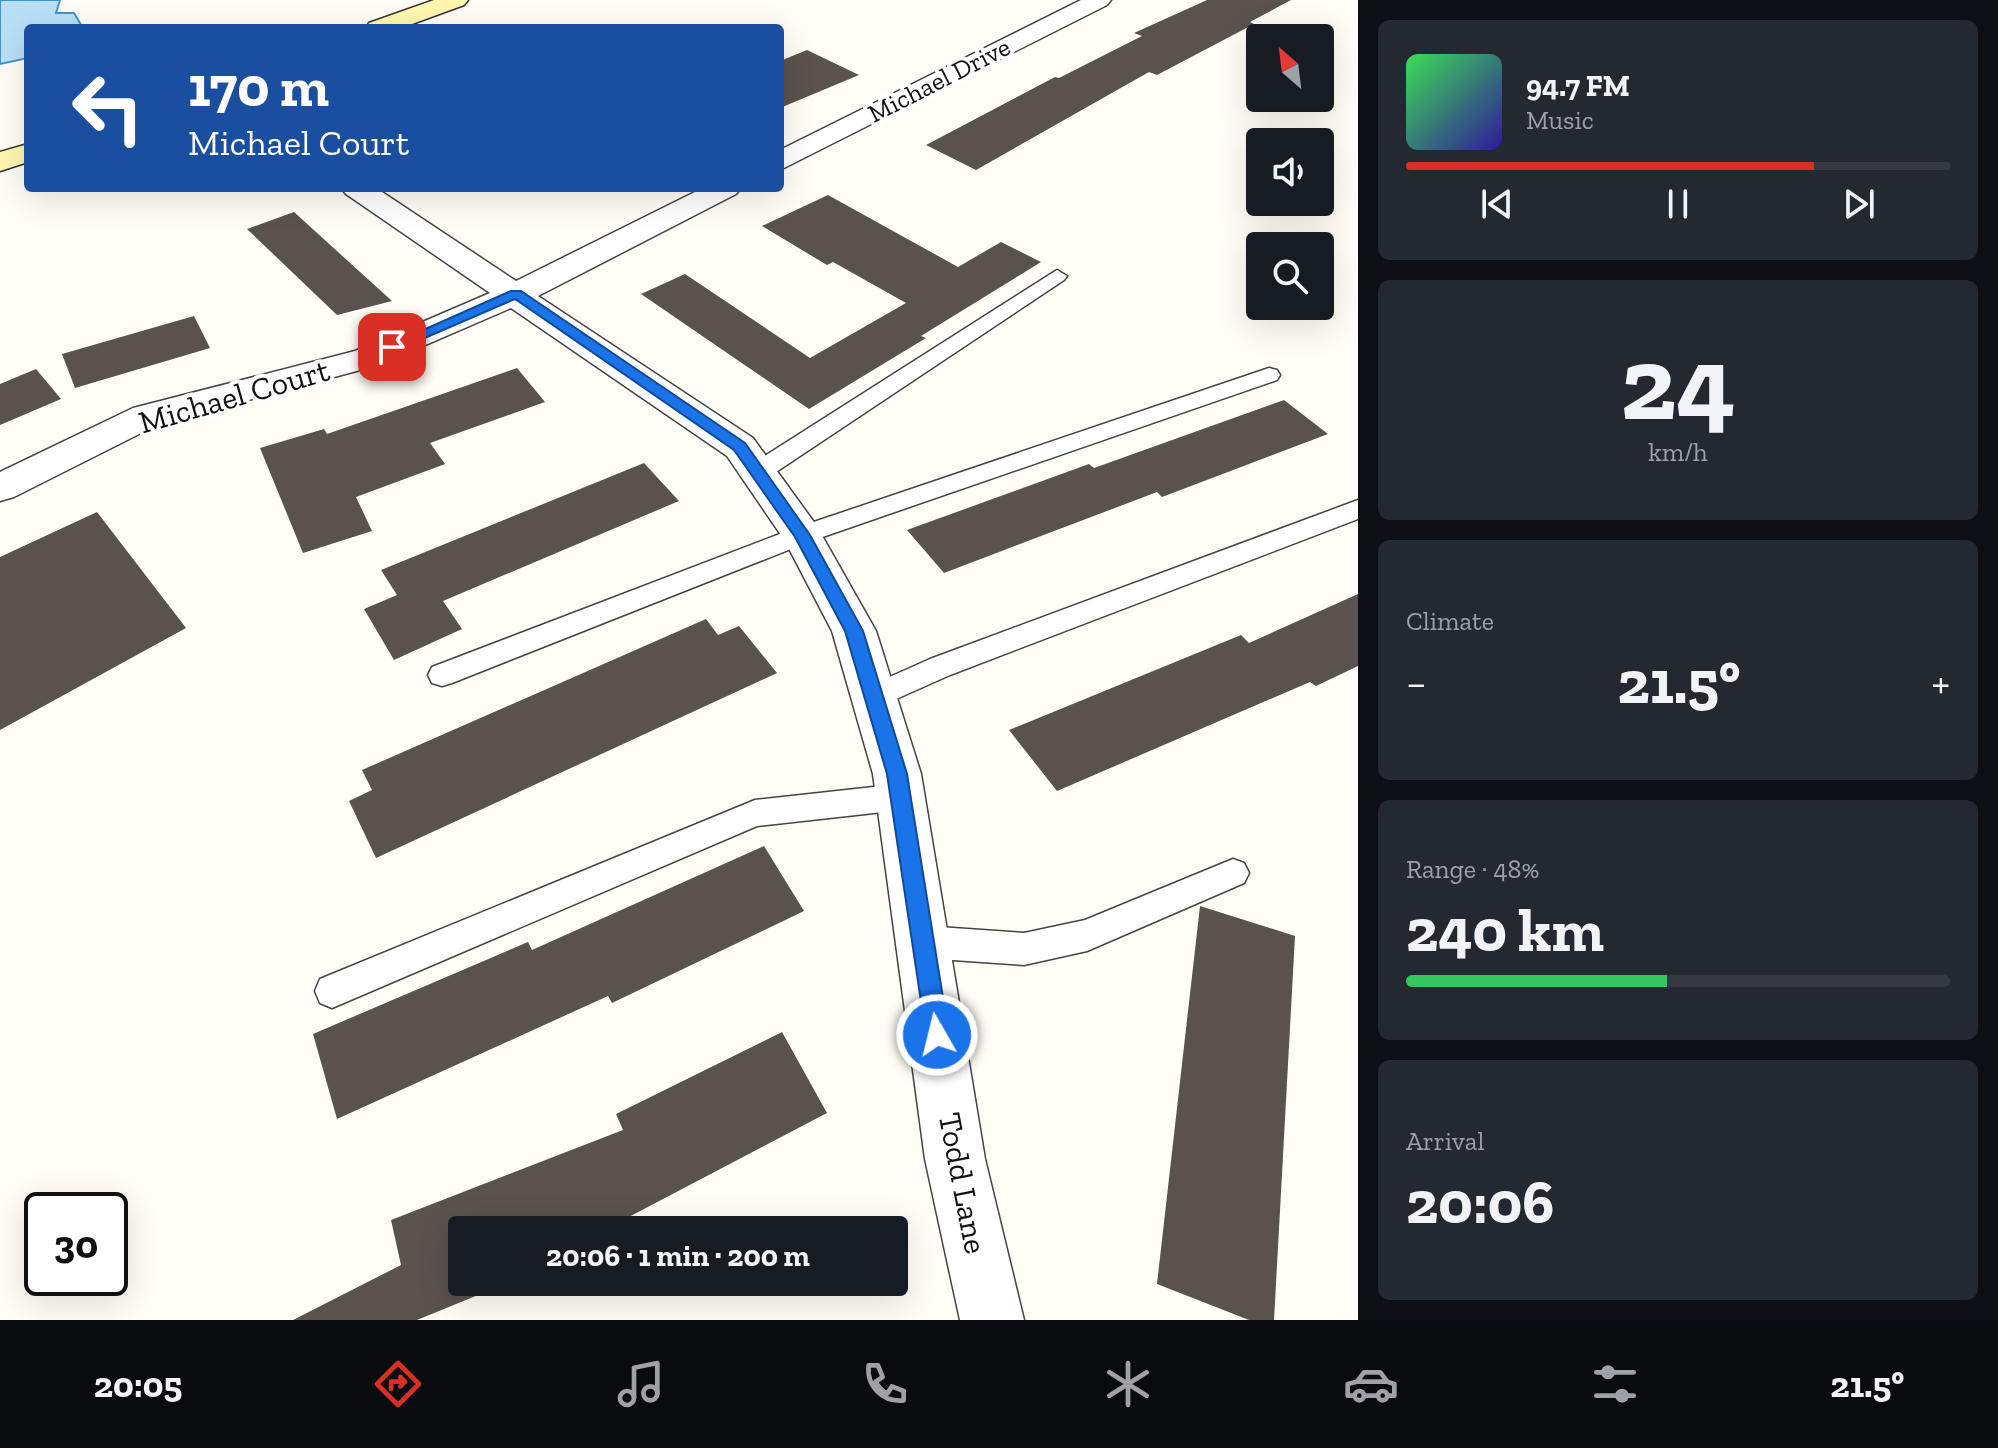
<!DOCTYPE html>
<meta charset="utf-8">
<style>
:root{--surface:#171b24;--page:#242831;--text:#f1f3f6;--muted:#9ea1a6;--line:#363941;--accent:#d93025}
body{margin:0;font-family:"Zilla Slab",serif;background:var(--page);color:var(--text);height:100vh;display:flex;flex-direction:column;font-size:30px;white-space:nowrap}
*{box-sizing:border-box;margin:0}
p{font-size:26px;color:var(--muted)}
.icon{flex:none;width:44px;height:44px;fill:none;stroke:currentColor;stroke-width:2;stroke-linecap:round;stroke-linejoin:round}
.map{position:relative;flex:1;overflow:hidden}
.drawer{display:flex;flex-direction:column;gap:20px;padding:20px;background:#0d0f14;width:640px}
.drawer>*{flex:none}
.hud{position:absolute;left:24px;top:24px;width:760px;height:168px;border-radius:8px;box-shadow:0 8px 32px #0002;background:#1a4fa0;color:#fff;overflow:hidden}
.needle{width:52px;rotate:332deg}
.buttons{position:absolute;left:1246px;top:24px;display:grid;gap:16px}
.buttons a{display:grid;place-items:center;width:88px;height:88px;border-radius:8px;background:var(--surface);box-shadow:0 8px 32px #0002;font-size:40px}
.speed{position:absolute;left:24px;top:1192px;display:flex;gap:16px;font-size:40px;font-weight:700;text-align:center}
.speed>*{display:grid;place-content:center;width:104px;height:104px;border-radius:50%;background:var(--surface);box-shadow:0 8px 32px #0002;line-height:1}
.speed .limit{border:4px solid #111;border-radius:12px;background:#fff;color:#111}
.pin{position:absolute;display:grid;place-items:center;width:68px;height:68px;color:#fff;margin:-34px;border-radius:16px;box-shadow:0 4px 12px #0006}
.me{position:absolute;width:88px;margin:-44px;rotate:352deg;stroke-linejoin:round;filter:drop-shadow(0 0 6px #0008)}
.turn{display:flex;align-items:center;gap:28px;height:168px;padding:0 32px;font-size:36px}
.turn .icon{width:104px;height:104px;stroke-width:2.5}
.turn b{display:block;font-size:56px;line-height:68px}
.big{font-size:60px;font-weight:700;line-height:1.1}
.drawer .card{flex:1;display:flex;flex-direction:column;justify-content:center;gap:12px;min-width:0;padding:0 28px;border-radius:12px;background:var(--page)}
.drawer .dial{align-items:center;gap:0}
.dial b{font-size:104px;line-height:1}
.song{display:flex;align-items:center;gap:24px}
.cover{width:96px;height:96px;border-radius:12px;background:linear-gradient(135deg,hsl(130 70% 55%),hsl(250 70% 35%))}
.played{height:8px;border-radius:4px;background:linear-gradient(90deg,var(--accent) 75%,var(--line) 75%)}
.keys{display:flex;justify-content:space-around;direction:ltr}
.heat{display:flex;justify-content:space-between;align-items:center;font-size:44px;direction:ltr}
.charge{height:12px;border-radius:6px;background:linear-gradient(90deg,#34c759 48%,var(--line) 0)}
.trip{position:absolute;left:448px;top:1216px;width:460px;height:80px;border-radius:8px;background:var(--surface);box-shadow:0 8px 32px #0002;font-weight:700;line-height:80px;text-align:center}
.tab-bar{display:flex;height:128px;justify-content:space-around;align-items:center;background:#090b0e;color:var(--muted)}
.tab-bar .icon{width:56px;height:56px}
.tab-bar .on{color:var(--accent)}
.tab-bar b{font-size:36px;color:var(--text)}
main{display:flex;flex:1;min-height:0}
.map>svg:first-child{display:block}
.water{fill:#b9e0f7;stroke:#3f96cf;stroke-width:2}
.building{fill:#5a524d}
.lines{fill:none;stroke-linecap:round;stroke-linejoin:round}
.lane-casing{stroke:#444;stroke-width:3}
.street-casing{stroke:#444;stroke-width:3}
.secondary-casing{stroke:#333;stroke-width:3}
.lane{fill:#fff;fill-rule:evenodd}
.street{fill:#fff;fill-rule:evenodd}
.secondary{fill:#fff6b0;fill-rule:evenodd}
.route{fill:#1a73e8;stroke:#114b97;stroke-width:2}
.labels{text-anchor:middle;dominant-baseline:central;stroke-width:8;stroke-linejoin:round;paint-order:stroke}
.far-street-label{font-size:26px;fill:#111;stroke:#fff}
.street-label{font-size:32px;fill:#111;stroke:#fff}
</style>
<main>
<div class="map">
<svg width="1358" height="1320" viewBox="0 0 1358 1320">
<rect width="100%" height="100%" fill="#fffdf5"/>
<polygon class="water" points="0,0 60,0 56,13 74,13 83,28 28,28 28,58 0,64"/>
<g class="building">
<polygon points="1207,0 1291,0 1250,22 1254,24 1157,75 1149,72 976,170 926,145 1055,77 1059,78 1142,36 1134,33"/>
<polygon points="807,50 859,75 780,108 780,61"/>
<polygon points="828,195 958,267 1001,242 1041,262 921,336 926,338 809,409 641,294 685,274 810,358 906,303 833,262 827,265 762,226"/>
<polygon points="294,212 392,301 337,315 247,229"/>
<polygon points="194,316 210,348 75,388 62,354"/>
<polygon points="517,368 545,402 430,443 445,464 356,497 372,531 303,553 260,448 324,429 327,434"/>
<polygon points="36,369 61,399 0,425 0,384"/>
<polygon points="1284,400 1328,434 1162,497 1157,492 944,573 907,530 1089,464 1094,468"/>
<polygon points="644,463 679,501 443,601 462,629 394,660 364,609 397,595 381,570"/>
<polygon points="97,512 186,628 0,730 0,557"/>
<polygon points="1358,594 1358,666 1316,686 1310,682 1057,791 1009,730 1241,635 1249,643"/>
<polygon points="706,619 718,635 739,626 777,673 376,858 349,801 372,790 362,770"/>
<polygon points="764,846 804,911 612,1003 608,996 337,1119 313,1034 528,942 532,950"/>
<polygon points="1200,906 1295,936 1274,1320 1249,1320 1157,1284"/>
<polygon points="782,1032 827,1113 604,1230 462,1230 462,1282 510,1282 417,1320 293,1320 401,1265 391,1220 623,1130 616,1114"/>
</g>
<g class="lines">
<defs>
<g id="lane">
<polygon points="1057,270 1067,276 1064,280 767,478 749,478 746,472 749,466"/>
<polygon points="1269,368 1277,370 1280,375 1277,380 811,541 452,683 442,686 432,683 428,675 432,667 793,529"/>
<polygon points="1358,500 1358,519 950,675 885,704 875,707 865,704 861,696 865,688 930,659"/>
<polygon points="901,784 912,788 916,797 912,806 901,810 757,826 332,1008 320,1003 315,991 320,979 755,800"/>
<polygon points="1233,859 1244,863 1249,873 1244,883 1087,951 1024,965 924,958 912,953 907,942 912,931 924,926 1024,933 1085,920"/>
</g>
<g id="street">
<polygon points="1081,0 1111,0 1107,5 780,170 780,150"/>
<polygon points="341,188 376,188 516,281 703,188 741,188 736,194 538,296 753,438 816,525 876,631 921,774 985,1159 1024,1320 960,1320 925,1159 873,774 832,631 785,541 727,456 511,308 379,365 159,424 14,497 0,501 0,472 133,408 355,351 490,293 346,194"/>
</g>
<g id="secondary">
<polygon points="434,0 468,0 464,5 401,28 366,28 369,23"/>
<polygon points="28,144 28,162 0,171 0,152"/>
</g>
</defs>
<use href="#lane" class="lane-casing"/>
<use href="#street" class="street-casing"/>
<use href="#secondary" class="secondary-casing"/>
<use href="#lane" class="lane"/>
<use href="#street" class="street"/>
<use href="#secondary" class="secondary"/>
</g>
<polygon class="route" points="511,291 521,291 745,443 810,535 863,631 907,774 949,1035 946,1043 937,1046 929,1043 926,1035 887,774 845,631 795,537 734,450 515,299 397,350 387,350 385,347"/>
<g class="labels">
<g class="far-street-label">
<text transform="translate(939 80) rotate(-27)">Michael Drive</text>
</g>
<g class="street-label">
<text transform="translate(234 396) rotate(-16)">Michael Court</text>
<text transform="translate(963 1183) rotate(79)">Todd Lane</text>
</g>
</g>
</svg>
<div class="buttons">
<a><svg class="needle" viewBox="-14 -14 28 28"><path d="M0-13l5 13h-10z" fill="#e53935"/><path d="M0 13l5-13h-10z" fill="#9ea1a6"/></svg></a>
<a><svg class="icon" aria-label="sound" viewBox="0 0 24 24"><path d="M4 9h4l5-4v14l-5-4H4zM17 9q2 3 0 6"/></svg></a>
<a><svg class="icon" aria-label="search" viewBox="0 0 24 24"><circle cx="10" cy="10" r="6"/><path d="M15 15l6 6"/></svg></a>
</div>
<div class="speed"><div class="limit">30</div></div>
<div class="pin" style="left:392px;top:347px;background:#d93025"><svg class="icon" aria-label="arrive" viewBox="0 0 24 24"><path d="M6 21V4h12l-3 4 3 4H6"/></svg></div>
<svg class="me" style="left:937px;top:1035px" viewBox="-20 -20 40 40"><circle r="17" fill="#1a73e8" stroke="#fff" stroke-width="3"/><path d="M0-11L8 9 0 5-8 9z" fill="#fff"/></svg>
<div class="trip">20:06 · 1 min · 200 m</div>
<div class="hud">
<div class="turn"><svg class="icon" aria-label="left" viewBox="0 0 24 24"><path d="M17 20v-9H6M10 6l-5 5 5 5"/></svg><div><b>170 m</b>Michael Court</div></div>
</div>
</div>
<section class="drawer">
<div class="card">
<div class="song"><i class="cover"></i><div><b>94.7 FM</b><p>Music</p></div></div>
<div class="played"></div>
<div class="keys"><svg class="icon" aria-label="previous" viewBox="0 0 24 24"><path d="M18 5L8 12l10 7zM5 5v14"/></svg><svg class="icon" aria-label="pause" viewBox="0 0 24 24"><path d="M8 5v14M16 5v14"/></svg><svg class="icon" aria-label="next" viewBox="0 0 24 24"><path d="M6 5l10 7-10 7zM19 5v14"/></svg></div>
</div>
<div class="card dial"><b>24</b><p>km/h</p></div>
<div class="card"><p>Climate</p>
<div class="heat"><a>−</a><b class="big">21.5°</b><a>+</a></div>
</div>
<div class="card"><p>Range · 48%</p><b class="big">240 km</b><div class="charge"></div></div>
<div class="card"><p>Arrival</p><b class="big">20:06</b></div>
</section>
</main>
<nav class="tab-bar">
<b>20:05</b>
<svg class="icon on" aria-label="directions" viewBox="0 0 24 24"><path d="M12 3l9 9-9 9-9-9zM9 14v-3h6M13 9l2 2-2 2"/></svg>
<svg class="icon" aria-label="music" viewBox="0 0 24 24"><path d="M9 18V5l10-2v13"/><circle cx="6" cy="18" r="3"/><circle cx="16" cy="16" r="3"/></svg>
<svg class="icon" aria-label="phone" viewBox="0 0 24 24"><path d="M5 4h4l2 5-3 2q2 4 5 5l2-3 5 2v4C11 20 4 13 5 4z"/></svg>
<svg class="icon" aria-label="climate" viewBox="0 0 24 24"><path d="M12 3v18M4 7l16 10M4 17L20 7"/></svg>
<svg class="icon" aria-label="car" viewBox="0 0 24 24"><path d="M5 17H2v-5l4-1 3-4h7l3 4 3 1v5h-3M9 17h6M6 11h13"/><circle cx="7" cy="17" r="2"/><circle cx="17" cy="17" r="2"/></svg>
<svg class="icon" aria-label="filters" viewBox="0 0 24 24"><path d="M4 7h16M4 17h16"/><circle cx="9" cy="7" r="2"/><circle cx="15" cy="17" r="2"/></svg>
<b>21.5°</b>
</nav>
